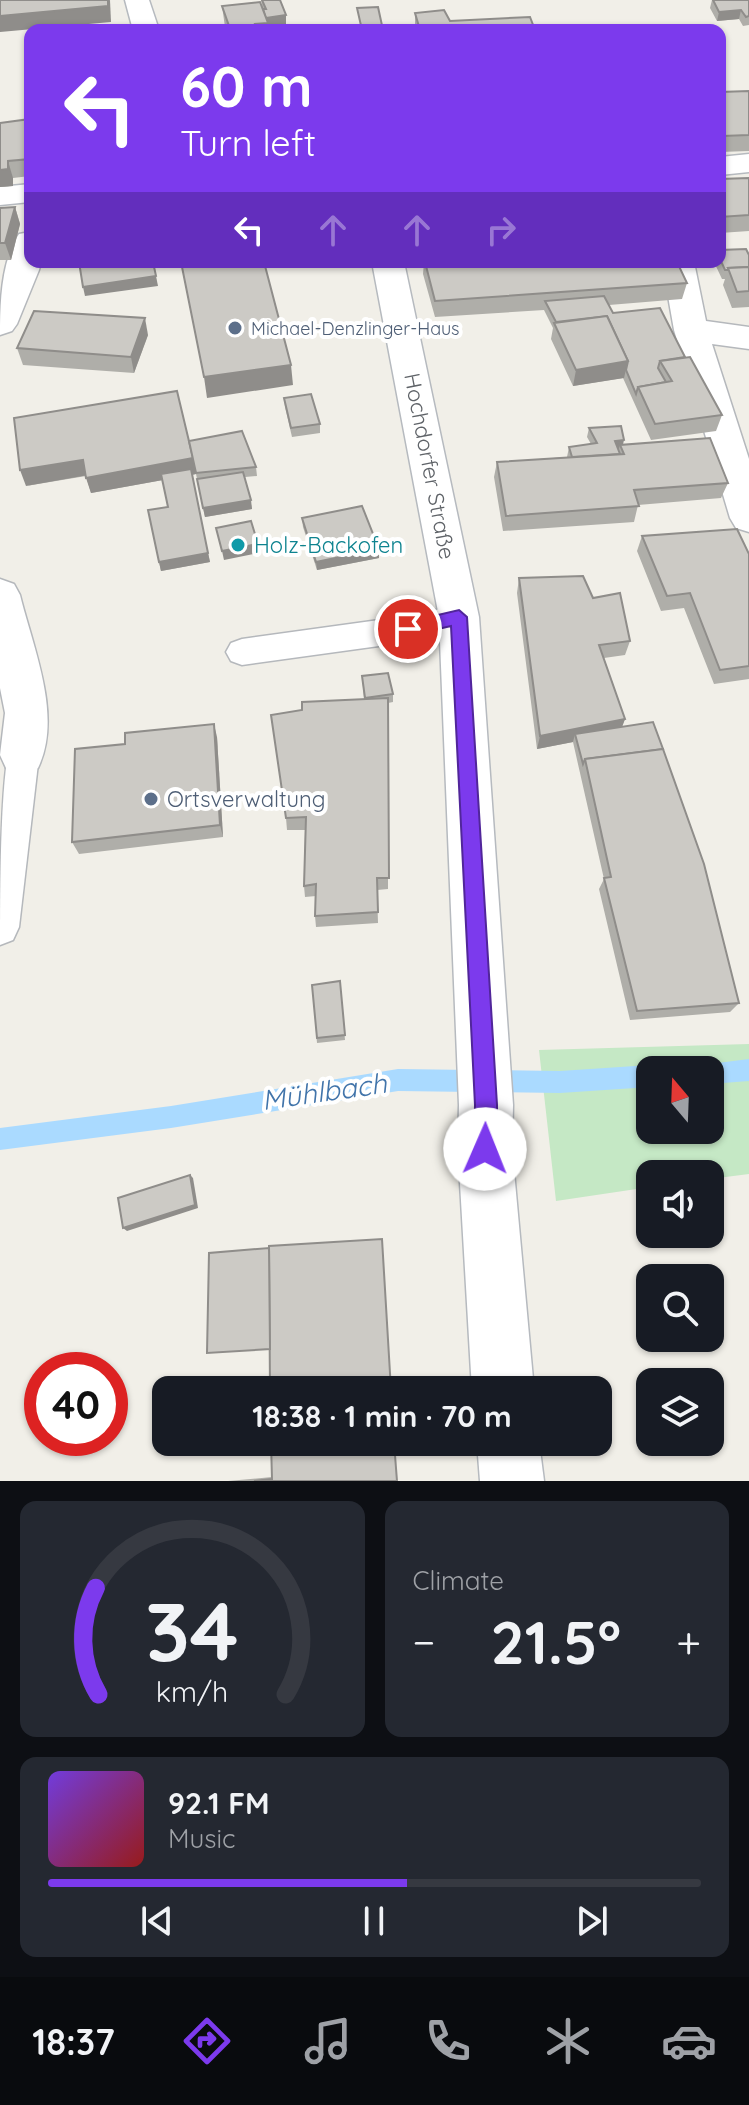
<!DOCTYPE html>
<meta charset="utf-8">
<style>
:root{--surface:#171b24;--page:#242831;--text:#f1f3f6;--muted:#9ea1a6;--line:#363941;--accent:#7c3aed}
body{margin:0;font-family:Quicksand,sans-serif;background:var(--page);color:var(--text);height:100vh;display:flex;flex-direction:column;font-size:30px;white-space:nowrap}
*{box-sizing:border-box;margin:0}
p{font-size:26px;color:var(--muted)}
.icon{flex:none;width:44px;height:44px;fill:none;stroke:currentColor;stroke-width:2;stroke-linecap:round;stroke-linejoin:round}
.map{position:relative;height:1481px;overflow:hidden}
.sheet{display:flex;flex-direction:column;gap:20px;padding:20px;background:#0d0f14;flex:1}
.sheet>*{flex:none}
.top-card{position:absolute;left:24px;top:24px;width:702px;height:244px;border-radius:16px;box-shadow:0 2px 6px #0004;background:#7c3aed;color:#fff;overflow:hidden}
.needle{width:52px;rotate:341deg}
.buttons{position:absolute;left:636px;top:1056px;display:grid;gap:16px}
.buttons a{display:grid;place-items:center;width:88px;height:88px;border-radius:16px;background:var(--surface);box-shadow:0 2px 6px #0004;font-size:40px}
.speed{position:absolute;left:24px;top:1352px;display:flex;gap:16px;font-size:40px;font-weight:700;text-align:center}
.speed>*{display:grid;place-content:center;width:104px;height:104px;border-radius:50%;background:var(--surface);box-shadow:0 2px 6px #0004;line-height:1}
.speed .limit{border:12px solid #d22;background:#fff;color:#111}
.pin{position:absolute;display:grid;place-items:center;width:68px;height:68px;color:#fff;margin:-34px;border:4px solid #fff;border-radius:50%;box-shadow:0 2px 8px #0007}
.me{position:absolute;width:88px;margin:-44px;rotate:1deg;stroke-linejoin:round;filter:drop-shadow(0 0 6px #0008)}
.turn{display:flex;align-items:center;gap:28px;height:168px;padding:0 24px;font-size:36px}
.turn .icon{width:104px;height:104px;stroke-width:2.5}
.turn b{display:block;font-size:56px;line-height:68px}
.lanes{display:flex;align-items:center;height:76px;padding:0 24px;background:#0003;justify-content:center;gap:40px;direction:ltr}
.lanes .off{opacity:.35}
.big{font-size:60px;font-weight:700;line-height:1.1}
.sheet .tile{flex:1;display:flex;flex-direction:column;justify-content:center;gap:12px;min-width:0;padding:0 28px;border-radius:16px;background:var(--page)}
.sheet .dial{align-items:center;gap:0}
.dial svg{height:208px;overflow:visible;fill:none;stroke:var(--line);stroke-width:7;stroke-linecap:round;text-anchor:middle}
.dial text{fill:var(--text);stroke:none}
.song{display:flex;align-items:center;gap:24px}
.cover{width:96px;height:96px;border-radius:12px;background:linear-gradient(135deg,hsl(260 70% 55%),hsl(0 70% 35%))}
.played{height:8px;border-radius:4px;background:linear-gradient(90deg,var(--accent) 55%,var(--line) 55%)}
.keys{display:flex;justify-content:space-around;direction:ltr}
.heat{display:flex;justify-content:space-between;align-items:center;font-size:44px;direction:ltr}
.sheet .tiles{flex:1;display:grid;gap:20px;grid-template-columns:1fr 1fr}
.tile:last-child{grid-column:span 2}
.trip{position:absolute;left:152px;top:1376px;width:460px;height:80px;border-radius:16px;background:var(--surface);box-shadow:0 2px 6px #0004;font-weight:700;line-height:80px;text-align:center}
.tabs{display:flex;height:128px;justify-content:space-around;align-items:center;background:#090b0e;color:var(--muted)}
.tabs .icon{width:56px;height:56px}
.tabs .current{color:var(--accent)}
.tabs b{font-size:36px;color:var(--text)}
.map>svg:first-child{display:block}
.green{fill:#c5e8c5;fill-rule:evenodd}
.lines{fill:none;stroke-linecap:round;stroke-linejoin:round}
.stream{fill:#aadaff;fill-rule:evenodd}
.lane-casing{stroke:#b5b8bc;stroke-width:3}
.street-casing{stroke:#b5b8bc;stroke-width:3}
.secondary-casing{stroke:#b6babf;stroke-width:3}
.lane{fill:#fff;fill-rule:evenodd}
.street{fill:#fff;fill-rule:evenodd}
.secondary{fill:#fff;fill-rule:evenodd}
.wall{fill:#afaea9}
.shaded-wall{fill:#8f8d8a}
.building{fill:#cccac5;stroke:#8f8d8a;stroke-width:2}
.route{fill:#7c3aed;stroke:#51269a;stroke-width:2}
.service-dot{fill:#5c6f8a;stroke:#fff;stroke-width:3}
.culture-dot{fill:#0f9aa8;stroke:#fff;stroke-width:3}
.labels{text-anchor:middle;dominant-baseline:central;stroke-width:8;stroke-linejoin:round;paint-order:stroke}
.far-service-label{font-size:18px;fill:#4e5e75;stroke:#fff;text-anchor:start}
.street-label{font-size:22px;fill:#5f6368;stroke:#fff}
.culture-label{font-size:22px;fill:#0d838f;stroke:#fff;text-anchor:start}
.service-label{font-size:22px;fill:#4e5e75;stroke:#fff;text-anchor:start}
.near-water-label{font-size:28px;font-style:italic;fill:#4174aa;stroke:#fff}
</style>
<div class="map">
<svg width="749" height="1481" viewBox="0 0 749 1481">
<rect width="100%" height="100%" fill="#f1efe8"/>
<path class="green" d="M749,1044V1174L710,1179V1174H650V1187L556,1201L539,1050ZM650,1070H710V1130H650Z"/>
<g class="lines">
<g class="stream">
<polygon points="749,1059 749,1081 710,1084 710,1070 700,1070 702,1065"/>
<polygon points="650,1065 658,1070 650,1070 650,1087 560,1093 398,1091 171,1128 0,1150 0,1128 171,1106 398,1069 560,1071"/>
</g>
<defs>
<g id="lane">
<polygon points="459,605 470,608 475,617 470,626 408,642 242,665 231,661 226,652 231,643 242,639 408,616"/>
<path d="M22,740L34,745L39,755L19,927L13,940L0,945C0,897 0,783 10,745Z"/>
</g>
<g id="street">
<path d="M30,232V262H41L39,270L17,324L12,331L0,335C0,304 1,261 19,234Z"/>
<polygon points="662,262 694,262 706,321 749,327 749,349 712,344 749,459 749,532 736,528 730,518 674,330"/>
<path d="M0,579L14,584L20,595C33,648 63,716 38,768L22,774L6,768L0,755L5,713L0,688Z"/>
</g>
<g id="secondary">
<polygon points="125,0 149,0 159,30 133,30"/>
<polygon points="749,154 749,172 720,175 720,157"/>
<polygon points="30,184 30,202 0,205 0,187"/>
<polygon points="372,262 404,262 479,617 513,1105 512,1149 534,1390 472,1390 458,1149 459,1105 439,617"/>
<polygon points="477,1442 539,1442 544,1481 480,1481"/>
</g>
</defs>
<use href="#lane" class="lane-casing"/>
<use href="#street" class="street-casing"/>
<use href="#secondary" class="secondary-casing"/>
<use href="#lane" class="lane"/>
<use href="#street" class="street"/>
<use href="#secondary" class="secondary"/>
</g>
<g class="wall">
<polygon points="261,0 280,0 286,24 268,27 269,30 194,30 225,27 222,6 262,6"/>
<polygon points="712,0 749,0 749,25 743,26 739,19 717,21 710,8"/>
<polygon points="415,13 450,21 535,30 415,30"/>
<polygon points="749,91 749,151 720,152 720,92"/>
<polygon points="30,119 30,176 13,178 13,186 0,187 0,123"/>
<polygon points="749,178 749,231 720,233 720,179"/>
<polygon points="15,207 20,224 11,260 0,260 0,208"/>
<polygon points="720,250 749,255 749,307 732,308 723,285 725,279 722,279 714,262 720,262"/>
<polygon points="424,262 677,262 687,283 682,299 609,305 613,313 685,357 722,415 716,431 651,440 623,378 573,386 551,339 553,328 544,310 435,317 423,274"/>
<polygon points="148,335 134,373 23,365 17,348"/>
<polygon points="284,398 320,424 320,433 292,437 285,407"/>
<polygon points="589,428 623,445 728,483 721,498 638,505 634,522 503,531 494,477 497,462 567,457 569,447 591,444 587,437"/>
<polygon points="189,441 256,467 257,476 245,477 252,509 205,517 196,474 192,475 210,562 161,571 159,562 168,507 163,480 91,493 86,476 26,486"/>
<polygon points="302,518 379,549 379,558 317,570 303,527"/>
<polygon points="642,536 749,554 749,679 714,684 684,608 661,611 637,551"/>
<polygon points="519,578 593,598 630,641 625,655 604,658 625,719 622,727 739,1003 730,1012 630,1020 599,889 604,879 573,742 537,749 517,593"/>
<polygon points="362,676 393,694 393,702 388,703 388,889 377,890 378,923 316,927 315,916 316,896 305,897 304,886 305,830 287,830 286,818 364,699"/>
<polygon points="217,737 223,837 79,854 72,842"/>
<polygon points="340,981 345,1040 317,1043 312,985"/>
<polygon points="272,1477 397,1481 228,1481"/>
</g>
<g class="shaded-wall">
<polygon points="110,0 111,22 0,32 0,16"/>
<polygon points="741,10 739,19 717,21 719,12"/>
<polygon points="286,15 286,24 268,27 269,30 255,30 255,24 264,18"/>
<polygon points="8,161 13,178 13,186 0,187 0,170"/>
<polygon points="15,207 20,224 11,260 5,243"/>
<polygon points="156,276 158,286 85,296 83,287"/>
<polygon points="145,318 148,335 134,373 131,357"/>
<polygon points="628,361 624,378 573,386 576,370"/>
<polygon points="291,365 293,385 207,398 204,377"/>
<polygon points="624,440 622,449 620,445 619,449 612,450 615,441"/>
<polygon points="193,458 196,474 91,493 86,478"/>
<polygon points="83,460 88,475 26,486 20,470"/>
<polygon points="251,500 252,509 205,517 203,508"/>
<polygon points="258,544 259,553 224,560 222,551"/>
<polygon points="379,549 379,558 317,570 316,562"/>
<polygon points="208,553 210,562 161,571 159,562"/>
<polygon points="625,719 620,732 575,734 573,742 537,749 540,736"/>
<polygon points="214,724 217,737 223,837 220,825"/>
<polygon points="190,1175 193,1178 198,1208 127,1231 123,1228"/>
</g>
<g class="building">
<polygon points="0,0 108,0 108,6 0,16"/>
<polygon points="262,0 280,0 286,15 266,18 263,9 266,9"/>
<polygon points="713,0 749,0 749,16 746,17 741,10 719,12"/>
<polygon points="260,2 268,23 255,24 257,30 194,30 229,26 222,6"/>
<polygon points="378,7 383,30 362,30 357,8"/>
<polygon points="444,10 450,21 530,17 535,30 420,30 415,13"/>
<polygon points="749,91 749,135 722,136 720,132 720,92"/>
<polygon points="30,119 30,159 8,161 8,169 0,170 0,123"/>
<polygon points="749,178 749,215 720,217 720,179"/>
<polygon points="15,207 5,243 0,243 0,208"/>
<polygon points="746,249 749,255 749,267 728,268 729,270 725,270 720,259 720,250"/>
<polygon points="79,262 153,262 156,276 83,287"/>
<polygon points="181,262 264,262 291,365 204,377"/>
<polygon points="425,262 677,262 687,283 435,301"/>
<polygon points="749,267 749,291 737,292 728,268"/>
<polygon points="604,296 613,313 660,308 685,357 660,361 658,368 666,382 638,387 636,394 626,370 628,361 607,316 556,322 545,301"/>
<polygon points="34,311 145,318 131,357 17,348"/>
<polygon points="607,316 628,361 576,370 554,323"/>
<polygon points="690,357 722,415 655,424 638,387 672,381 660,361"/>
<polygon points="177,391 193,458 86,478 83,460 20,470 14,418"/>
<polygon points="311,394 320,424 291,428 284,398"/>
<polygon points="621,426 624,440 615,441 620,454 572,457 569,447 597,443 589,428"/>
<polygon points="242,431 256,467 196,473 189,441"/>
<polygon points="710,438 728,483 634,490 639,506 506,516 497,462 624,454 620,445"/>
<polygon points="191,469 208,553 159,562 148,510 168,507 161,474"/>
<polygon points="243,472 251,500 203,508 197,479"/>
<polygon points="362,506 379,549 316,562 302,518"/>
<polygon points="251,521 258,544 222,551 216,528"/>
<polygon points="737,529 749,554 749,666 720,670 690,593 667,596 642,536"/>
<polygon points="583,576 593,598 620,593 630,641 599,645 625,719 540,736 519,578"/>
<polygon points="388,673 393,694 365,698 362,676"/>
<polygon points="388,698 389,878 377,878 378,912 315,916 316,884 304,886 306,817 286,818 271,715 302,710 302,702"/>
<polygon points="653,722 663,749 585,759 583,764 575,734"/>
<polygon points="214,724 220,825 72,842 75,749 125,744 125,733"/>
<polygon points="663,749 704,864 739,1003 637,1011 604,878 611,877 585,759"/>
<polygon points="340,981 345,1035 317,1038 312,985"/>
<polygon points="190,1175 195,1205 123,1228 118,1198"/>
<polygon points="382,1239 391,1390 270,1390 269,1246"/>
<polygon points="269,1248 270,1349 207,1353 209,1253"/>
<polygon points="271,1442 394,1442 397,1481 254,1481 272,1479"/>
</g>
<polygon class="route" points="459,610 467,617 497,1105 497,1149 493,1157 485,1161 477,1157 474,1149 475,1105 451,626 408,636 400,629 408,622"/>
<g class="service-dot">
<circle cx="235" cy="328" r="8"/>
<circle cx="151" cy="799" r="8"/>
</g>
<circle class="culture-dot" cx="238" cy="545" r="8"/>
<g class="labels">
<g class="far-service-label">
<text x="251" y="328">Michael-Denzlinger-Haus</text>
</g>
<g class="street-label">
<text transform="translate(430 466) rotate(79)">Hochdorfer Straße</text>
</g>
<g class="culture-label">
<text x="254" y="545">Holz-Backofen</text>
</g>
<g class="service-label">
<text x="167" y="799">Ortsverwaltung</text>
</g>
<g class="near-water-label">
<text transform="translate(324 1091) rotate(-8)">Mühlbach</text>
</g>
</g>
</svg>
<div class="buttons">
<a><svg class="needle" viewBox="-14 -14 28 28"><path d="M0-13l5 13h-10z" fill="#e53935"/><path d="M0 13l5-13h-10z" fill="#9ea1a6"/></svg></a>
<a><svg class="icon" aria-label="sound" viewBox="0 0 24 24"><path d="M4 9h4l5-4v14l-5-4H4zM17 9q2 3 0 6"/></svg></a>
<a><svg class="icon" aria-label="search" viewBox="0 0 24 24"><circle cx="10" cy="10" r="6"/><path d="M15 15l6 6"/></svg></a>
<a><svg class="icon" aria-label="layers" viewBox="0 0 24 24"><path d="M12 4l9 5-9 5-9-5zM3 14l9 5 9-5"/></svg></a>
</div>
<div class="speed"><div class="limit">40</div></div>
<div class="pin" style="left:408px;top:629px;background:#d93025"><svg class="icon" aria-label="arrive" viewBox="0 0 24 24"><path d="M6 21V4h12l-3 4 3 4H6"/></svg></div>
<svg class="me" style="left:485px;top:1149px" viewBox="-20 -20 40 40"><circle r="19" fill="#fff"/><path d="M0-13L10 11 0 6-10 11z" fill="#7c3aed"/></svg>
<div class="trip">18:38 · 1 min · 70 m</div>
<div class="top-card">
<div class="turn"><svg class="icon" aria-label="left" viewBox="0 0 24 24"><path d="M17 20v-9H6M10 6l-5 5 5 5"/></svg><div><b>60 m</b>Turn left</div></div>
<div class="lanes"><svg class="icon" aria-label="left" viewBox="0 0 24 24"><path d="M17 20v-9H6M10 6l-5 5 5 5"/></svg><svg class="icon off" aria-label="ahead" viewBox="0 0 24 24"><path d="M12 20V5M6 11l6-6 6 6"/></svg><svg class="icon off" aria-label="ahead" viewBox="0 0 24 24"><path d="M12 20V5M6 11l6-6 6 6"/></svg><svg class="icon off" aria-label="right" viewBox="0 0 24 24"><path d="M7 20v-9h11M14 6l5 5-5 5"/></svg></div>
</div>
</div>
<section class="sheet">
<div class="tiles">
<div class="tile dial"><svg viewBox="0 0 100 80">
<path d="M14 69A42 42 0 1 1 86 69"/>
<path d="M14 69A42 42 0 0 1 13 28" stroke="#7c3aed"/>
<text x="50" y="56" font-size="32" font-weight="700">34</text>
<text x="50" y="72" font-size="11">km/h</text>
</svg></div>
<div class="tile"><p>Climate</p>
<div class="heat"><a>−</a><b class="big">21.5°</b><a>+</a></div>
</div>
<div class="tile">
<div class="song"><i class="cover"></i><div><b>92.1 FM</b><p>Music</p></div></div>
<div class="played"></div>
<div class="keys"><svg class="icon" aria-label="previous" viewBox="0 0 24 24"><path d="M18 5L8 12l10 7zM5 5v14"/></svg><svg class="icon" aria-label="pause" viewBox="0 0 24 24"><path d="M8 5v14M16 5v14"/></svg><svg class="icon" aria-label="next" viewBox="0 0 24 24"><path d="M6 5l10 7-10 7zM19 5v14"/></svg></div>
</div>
</div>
</section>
<nav class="tabs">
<b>18:37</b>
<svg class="icon current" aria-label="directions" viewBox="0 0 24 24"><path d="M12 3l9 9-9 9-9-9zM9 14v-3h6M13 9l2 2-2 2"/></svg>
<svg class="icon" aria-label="music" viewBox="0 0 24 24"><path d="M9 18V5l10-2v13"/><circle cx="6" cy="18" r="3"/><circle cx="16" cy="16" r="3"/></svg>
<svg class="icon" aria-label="phone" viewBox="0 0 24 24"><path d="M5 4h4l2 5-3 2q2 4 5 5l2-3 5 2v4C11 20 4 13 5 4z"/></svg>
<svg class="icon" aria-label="climate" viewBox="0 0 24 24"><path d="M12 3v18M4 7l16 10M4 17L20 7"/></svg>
<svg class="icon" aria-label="car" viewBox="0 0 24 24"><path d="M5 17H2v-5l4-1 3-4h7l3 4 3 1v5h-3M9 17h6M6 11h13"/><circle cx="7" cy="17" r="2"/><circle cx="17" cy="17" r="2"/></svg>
</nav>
